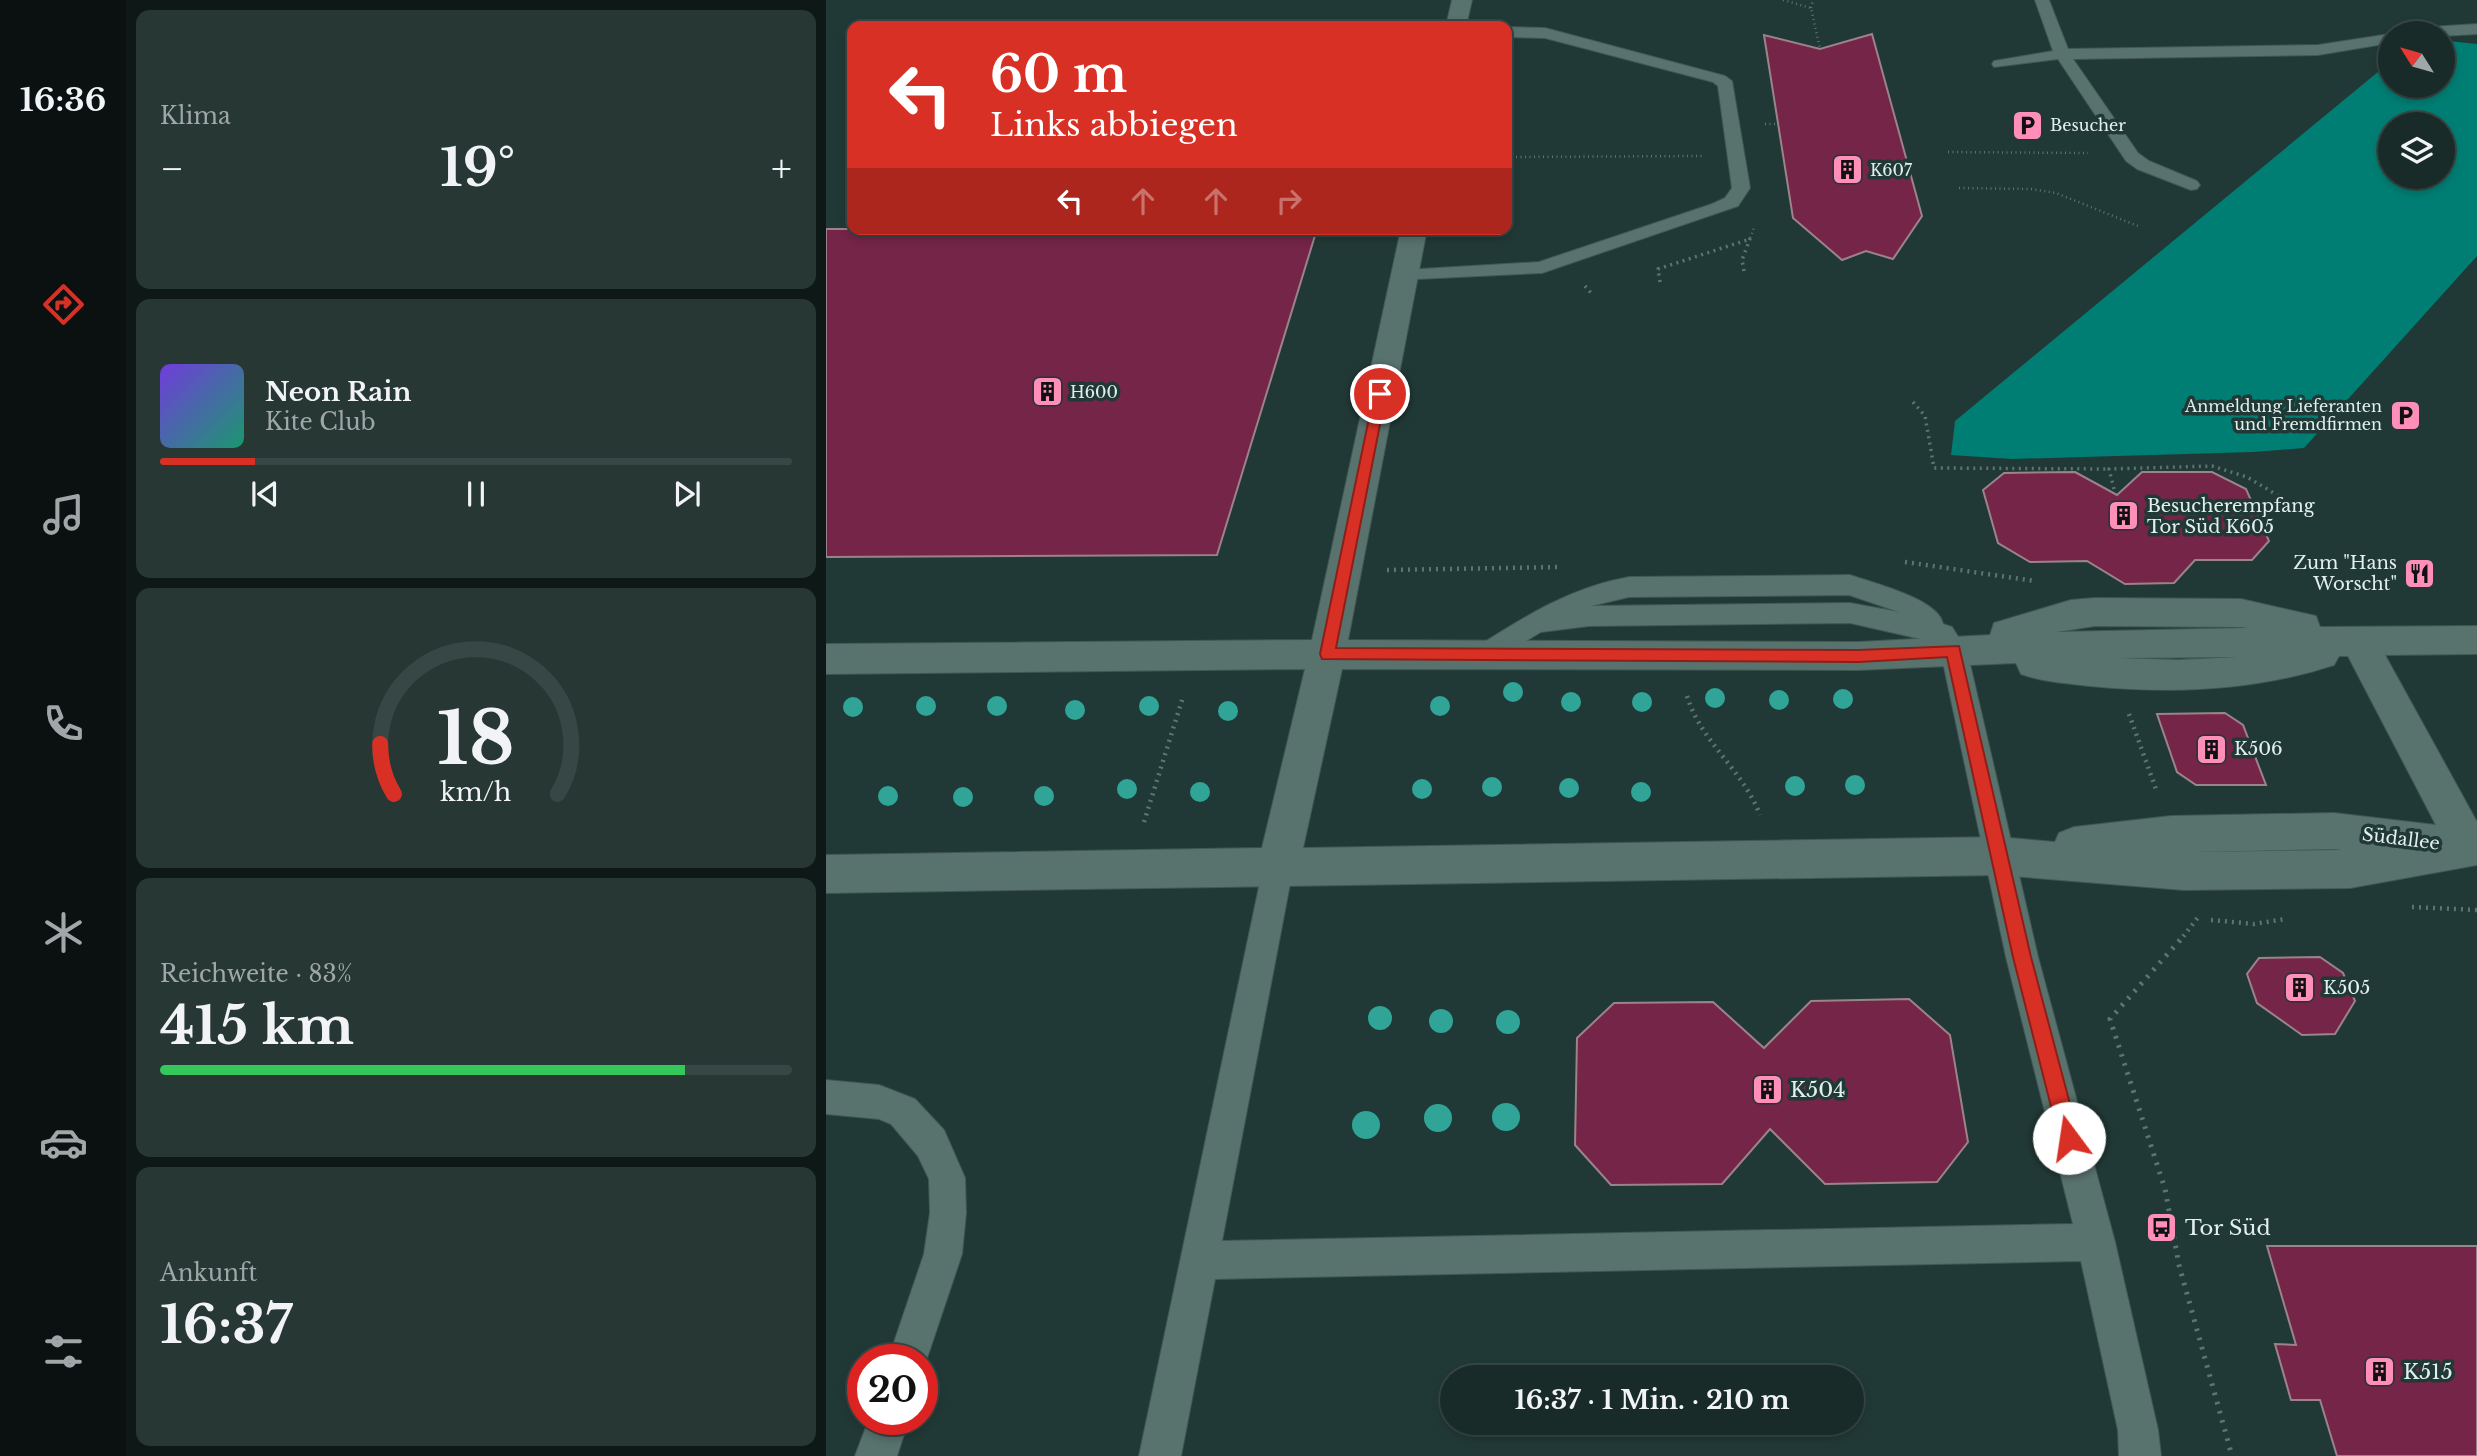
<!DOCTYPE html>
<html lang="de">
<meta charset="utf-8">
<style>
:root{--surface:#192b28;--page:#263734;--text:#f1f3f6;--muted:#9fa7a8;--line:#374745;--accent:#d93025}
body{margin:0;font-family:"Libre Baskerville",serif;background:var(--page);color:var(--text);height:100vh;display:flex;flex-direction:column;font-size:26px;white-space:nowrap}
*{box-sizing:border-box;margin:0}
p{font-size:23px;color:var(--muted)}
.icon{flex:none;width:38px;height:38px;fill:none;stroke:currentColor;stroke-width:2;stroke-linecap:round;stroke-linejoin:round}
.map{position:relative;flex:1;overflow:hidden}
.drawer{display:flex;flex-direction:column;gap:10px;padding:10px;background:#0e1816;width:700px}
.drawer>*{flex:none}
.hud{position:absolute;left:21px;top:21px;width:665px;height:214px;border-radius:14px;box-shadow:0 4px 10px #0003,0 0 0 2px var(--line);background:#d93025;color:#fff;overflow:hidden}
.needle{width:46px;rotate:307deg}
.buttons{position:absolute;left:1552px;top:21px;display:grid;gap:14px}
.buttons a{display:grid;place-items:center;width:77px;height:77px;border-radius:50%;background:var(--surface);box-shadow:0 4px 10px #0003,0 0 0 2px var(--line);font-size:35px}
.speed{position:absolute;left:21px;top:1344px;display:flex;gap:14px;font-size:35px;font-weight:700;text-align:center}
.speed>*{display:grid;place-content:center;width:91px;height:91px;border-radius:50%;background:var(--surface);box-shadow:0 4px 10px #0003,0 0 0 2px var(--line);line-height:1}
.speed .limit{border:10px solid #d22;background:#fff;color:#111}
.pin{position:absolute;display:grid;place-items:center;width:60px;height:60px;color:#fff;margin:-30px;border:4px solid #fff;border-radius:50%;box-shadow:0 2px 7px #0007}
.me{position:absolute;width:77px;margin:-38px;rotate:346deg;stroke-linejoin:round;filter:drop-shadow(0 0 5px #0008)}
.turn{display:flex;align-items:center;gap:24px;height:147px;padding:0 28px;font-size:32px}
.turn .icon{width:91px;height:91px;stroke-width:2.5}
.turn b{display:block;font-size:49px;line-height:60px}
.lanes{display:flex;align-items:center;height:66px;padding:0 28px;background:#0003;justify-content:center;gap:35px;direction:ltr}
.lanes .off{opacity:.35}
.big{font-size:52px;font-weight:700;line-height:1.1}
.drawer .widget{flex:1;display:flex;flex-direction:column;justify-content:center;gap:10px;min-width:0;padding:0 24px;border-radius:14px;background:var(--page)}
.drawer .dial{align-items:center;gap:0}
.dial svg{height:182px;overflow:visible;fill:none;stroke:var(--line);stroke-width:7;stroke-linecap:round;text-anchor:middle}
.dial text{fill:var(--text);stroke:none}
.song{display:flex;align-items:center;gap:21px}
.cover{width:84px;height:84px;border-radius:10px;background:linear-gradient(135deg,hsl(260 70% 55%),hsl(160 70% 35%))}
.played{height:7px;border-radius:4px;background:linear-gradient(90deg,var(--accent) 15%,var(--line) 15%)}
.keys{display:flex;justify-content:space-around;direction:ltr}
.heat{display:flex;justify-content:space-between;align-items:center;font-size:38px;direction:ltr}
.charge{height:10px;border-radius:5px;background:linear-gradient(90deg,#34c759 83%,var(--line) 0)}
.trip{position:absolute;left:614px;top:1365px;width:424px;height:70px;border-radius:35px;background:var(--surface);box-shadow:0 4px 10px #0003,0 0 0 2px var(--line);font-weight:700;line-height:70px;text-align:center}
main{display:flex;flex:1;min-height:0}
.tab-bar{display:flex;flex-direction:column;width:126px;justify-content:space-around;align-items:center;background:#0a1110;color:var(--muted)}
.tab-bar .icon{width:49px;height:49px}
.tab-bar .active{color:var(--accent)}
.tab-bar b{font-size:32px;color:var(--text)}
.map>svg:first-child{display:block}
.forest{fill:#017e73;fill-rule:evenodd}
.building{fill:#752548;stroke:#9b838a;stroke-width:2}
.lines{fill:none;stroke-linecap:round;stroke-linejoin:round}
.service-casing{stroke:#405753;stroke-width:2}
.minor-casing{stroke:#405753;stroke-width:2}
.path-far3{stroke:#5e7471;stroke-width:2.5;stroke-dasharray:1 3.5;stroke-linecap:butt}
.path-far2{stroke:#5e7471;stroke-width:3.5;stroke-dasharray:2 4.5;stroke-linecap:butt}
.path-far1{stroke:#5e7471;stroke-width:4.5;stroke-dasharray:2 5;stroke-linecap:butt}
.path{stroke:#5e7471;stroke-width:5;stroke-dasharray:2.5 7;stroke-linecap:butt}
.service{fill:#58726e;fill-rule:evenodd}
.minor{fill:#58726e;fill-rule:evenodd}
.tree{fill:#30a497}
.route{fill:#d93025;stroke:#8d1f18;stroke-width:2}
.labels{text-anchor:middle;dominant-baseline:central;stroke-width:7;stroke-linejoin:round;paint-order:stroke}
.far-poi-label{font-size:16px;fill:#e1f0ed;stroke:#213936;text-anchor:start}
.poi-label{font-size:18px;fill:#e1f0ed;stroke:#213936;text-anchor:start}
.street-label{font-size:18px;fill:#e1f0ed;stroke:#213936}
.near-poi-label{font-size:21px;fill:#e1f0ed;stroke:#213936;text-anchor:start}
</style>
<main>
<nav class="tab-bar">
<b>16:36</b>
<svg class="icon active" aria-label="directions" viewBox="0 0 24 24"><path d="M12 3l9 9-9 9-9-9zM9 14v-3h6M13 9l2 2-2 2"/></svg>
<svg class="icon" aria-label="music" viewBox="0 0 24 24"><path d="M9 18V5l10-2v13"/><circle cx="6" cy="18" r="3"/><circle cx="16" cy="16" r="3"/></svg>
<svg class="icon" aria-label="phone" viewBox="0 0 24 24"><path d="M5 4h4l2 5-3 2q2 4 5 5l2-3 5 2v4C11 20 4 13 5 4z"/></svg>
<svg class="icon" aria-label="climate" viewBox="0 0 24 24"><path d="M12 3v18M4 7l16 10M4 17L20 7"/></svg>
<svg class="icon" aria-label="car" viewBox="0 0 24 24"><path d="M5 17H2v-5l4-1 3-4h7l3 4 3 1v5h-3M9 17h6M6 11h13"/><circle cx="7" cy="17" r="2"/><circle cx="17" cy="17" r="2"/></svg>
<svg class="icon" aria-label="filters" viewBox="0 0 24 24"><path d="M4 7h16M4 17h16"/><circle cx="9" cy="7" r="2"/><circle cx="15" cy="17" r="2"/></svg>
</nav>
<section class="drawer">
<div class="widget"><p>Klima</p>
<div class="heat"><a>−</a><b class="big">19°</b><a>+</a></div>
</div>
<div class="widget">
<div class="song"><i class="cover"></i><div><b>Neon Rain</b><p>Kite Club</p></div></div>
<div class="played"></div>
<div class="keys"><svg class="icon" aria-label="previous" viewBox="0 0 24 24"><path d="M18 5L8 12l10 7zM5 5v14"/></svg><svg class="icon" aria-label="pause" viewBox="0 0 24 24"><path d="M8 5v14M16 5v14"/></svg><svg class="icon" aria-label="next" viewBox="0 0 24 24"><path d="M6 5l10 7-10 7zM19 5v14"/></svg></div>
</div>
<div class="widget dial"><svg viewBox="0 0 100 80">
<path d="M14 69A42 42 0 1 1 86 69"/>
<path d="M14 69A42 42 0 0 1 8 47" stroke="#d93025"/>
<text x="50" y="56" font-size="32" font-weight="700">18</text>
<text x="50" y="72" font-size="11">km/h</text>
</svg></div>
<div class="widget"><p>Reichweite · 83%</p><b class="big">415 km</b><div class="charge"></div></div>
<div class="widget"><p>Ankunft</p><b class="big">16:37</b></div>
</section>
<div class="map">
<svg width="1651" height="1456" viewBox="0 0 1651 1456">
<rect width="100%" height="100%" fill="#213936"/>
<path class="forest" d="M1622,41L1651,44V256L1478,448L1427,452L1186,459L1125,455L1129,421L1564,62V86H1617V42ZM1564,124H1617V177H1564Z"/>
<g class="building">
<polygon points="1046,34 1096,216 1067,259 1040,251 1016,260 967,218 938,35 994,49"/>
<polygon points="0,229 491,229 391,555 0,557"/>
<polygon points="1249,472 1291,495 1316,472 1386,472 1420,489 1443,541 1426,560 1369,560 1348,583 1299,584 1261,561 1204,562 1172,543 1157,490 1178,473"/>
<polygon points="1399,713 1417,725 1440,785 1370,785 1351,772 1331,714"/>
<polygon points="1494,957 1517,973 1529,1001 1509,1034 1476,1035 1431,1003 1421,974 1433,958"/>
<polygon points="1083,999 1124,1035 1142,1142 1111,1182 999,1184 944,1129 896,1184 785,1185 749,1145 751,1038 788,1003 887,1002 938,1048 985,1001"/>
<polygon points="1441,1246 1651,1246 1651,1456 1511,1456 1494,1400 1465,1400 1449,1344 1470,1345"/>
</g>
<g class="lines">
<defs>
<g id="service">
<polygon points="1209,0 1223,0 1242,49 1492,45 1564,34 1564,43 1492,55 1247,59 1312,153 1323,161 1371,181 1374,185 1371,189 1365,190 1311,169 1300,161 1232,59 1168,67 1166,64 1168,61 1227,51"/>
<polygon points="1651,24 1651,34 1617,36 1617,33 1581,33 1589,28"/>
<polygon points="681,27 719,28 899,76 906,81 924,188 912,206 716,273 571,280 568,276 571,272 578,270 713,262 886,204 899,198 906,188 892,86 887,82 719,38 681,37"/>
<path d="M1024,575C1047,583 1113,599 1117,624L1126,627L1141,651L1212,957L1289,1242L1332,1430L1335,1456H1293L1292,1430L1255,1261L389,1279L355,1456H313L437,868L441,858L452,854L463,858L467,868L396,1241L1247,1224L1180,957L1115,653L1108,642L1024,623L763,626L715,632L658,666L649,662L645,655L649,648C698,617 745,587 803,577ZM1023,595L1073,612L1024,603L765,606L803,597Z"/>
<polygon points="0,1080 53,1085 89,1099 118,1130 139,1178 140,1213 136,1254 96,1373 96,1360 62,1360 98,1254 104,1213 103,1179 92,1156 65,1124 53,1119 0,1114"/>
<polygon points="43,1419 83,1419 71,1456 29,1456"/>
</g>
<g id="minor">
<polygon points="626,0 646,0 640,26 620,26"/>
<path d="M575,229H601L522,640L1033,642L1164,635L1168,623L1245,600L1269,598L1415,599L1490,616L1494,627L1651,626V654L1559,655L1651,822V865L1524,888L1358,890L1173,875L0,893V855L436,848L479,669L0,674V644L486,640ZM1269,626L1415,627L1422,628L1230,632ZM1513,656H1522L1610,825L1508,813L1345,816L1248,827L1233,833L1229,842L1173,837L477,848L516,669L1033,670L1190,663L1195,674C1217,682 1241,683 1264,686C1346,694 1429,691 1508,665ZM1412,657L1353,660L1292,658ZM1508,849L1516,850L1371,852Z"/>
</g>
</defs>
<use href="#service" class="service-casing"/>
<use href="#minor" class="minor-casing"/>
<g class="path-far3">
<polyline points="957,0 985,8 994,49"/>
<polyline points="985,8 987,0"/>
<polyline points="939,124 952,124"/>
<polyline points="1122,152 1262,153"/>
<polyline points="681,157 876,156"/>
<polyline points="1133,188 1205,189 1230,193 1312,226"/>
<polyline points="924,238 928,228"/>
</g>
<g class="path-far2">
<polyline points="918,271 916,260 925,236"/>
<polyline points="834,282 832,269 924,239"/>
<polyline points="759,286 766,294"/>
<polyline points="1087,402 1099,416 1108,468 1283,469"/>
<polyline points="1288,489 1283,469 1386,466 1421,477 1463,502"/>
</g>
<g class="path-far1">
<polyline points="1079,562 1209,581"/>
<polyline points="561,570 735,567"/>
<path d="M861,696C875,742 917,770 934,815"/>
<polyline points="1303,714 1331,792"/>
<polyline points="318,822 357,697"/>
<polyline points="1586,907 1651,910"/>
<polyline points="1385,920 1428,924 1459,919"/>
<polyline points="1353,942 1373,916"/>
</g>
<polyline class="path" points="1354,940 1284,1019 1339,1189 1353,1265 1406,1456"/>
<use href="#service" class="service"/>
<use href="#minor" class="minor"/>
</g>
<g class="tree">
<circle cx="687" cy="692" r="10"/>
<circle cx="889" cy="698" r="10"/>
<circle cx="1017" cy="699" r="10"/>
<circle cx="953" cy="700" r="10"/>
<circle cx="745" cy="702" r="10"/>
<circle cx="816" cy="702" r="10"/>
<circle cx="100" cy="706" r="10"/>
<circle cx="171" cy="706" r="10"/>
<circle cx="323" cy="706" r="10"/>
<circle cx="614" cy="706" r="10"/>
<circle cx="27" cy="707" r="10"/>
<circle cx="249" cy="710" r="10"/>
<circle cx="402" cy="711" r="10"/>
<circle cx="1029" cy="785" r="10"/>
<circle cx="969" cy="786" r="10"/>
<circle cx="666" cy="787" r="10"/>
<circle cx="743" cy="788" r="10"/>
<circle cx="301" cy="789" r="10"/>
<circle cx="596" cy="789" r="10"/>
<circle cx="374" cy="792" r="10"/>
<circle cx="815" cy="792" r="10"/>
<circle cx="62" cy="796" r="10"/>
<circle cx="218" cy="796" r="10"/>
<circle cx="137" cy="797" r="10"/>
<circle cx="554" cy="1018" r="12"/>
<circle cx="615" cy="1021" r="12"/>
<circle cx="682" cy="1022" r="12"/>
<circle cx="680" cy="1117" r="14"/>
<circle cx="612" cy="1118" r="14"/>
<circle cx="540" cy="1125" r="14"/>
</g>
<polygon class="route" points="554,390 560,394 510,648 1033,650 1133,646 1205,957 1253,1138 1250,1146 1243,1148 1236,1146 1233,1138 1187,957 1121,657 1033,662 496,659 494,654 548,394"/>
<defs>
<symbol id="parking-square" viewBox="-11 -11 22 22"><rect x="-9" y="-9" width="18" height="18" rx="4" fill="#ff8eb9" stroke="#213936"/><path d="M-3.5-5.5H1a3.5 3.5 0 0 1 0 7H-1V5.5H-3.5ZM-1-3.4V-.6H.8a1.4 1.4 0 0 0 0-2.8Z" fill="#111"/></symbol>
<symbol id="building-square" viewBox="-11 -11 22 22"><rect x="-9" y="-9" width="18" height="18" rx="4" fill="#ff8eb9" stroke="#213936"/><path d="M-4-6H4V6H1V3H-1V6H-4ZM-2.5-4.3h1.7v1.8h-1.7ZM.8-4.3h1.7v1.8H.8ZM-2.5-1h1.7V.8h-1.7ZM.8-1h1.7V.8H.8Z" fill="#111"/></symbol>
<symbol id="restaurant-square" viewBox="-11 -11 22 22"><rect x="-9" y="-9" width="18" height="18" rx="4" fill="#ff8eb9" stroke="#213936"/><path d="M-5-6h1v4h1v-4h1v4h1v-4h1v5L-1.5 .5V6h-2V.5L-5-1ZM5-6V6H3V1.5H1.5Q1.5-4 5-6Z" fill="#111"/></symbol>
<symbol id="bus-square" viewBox="-11 -11 22 22"><rect x="-9" y="-9" width="18" height="18" rx="4" fill="#ff8eb9" stroke="#213936"/><path d="M-5-6H5V4H4V6H2V4H-2V6H-4V4H-5ZM-3.5-4V0h7V-4ZM-3.5 1.2v1.5H-2V1.2ZM2 1.2v1.5H3.5V1.2Z" fill="#111"/></symbol>
</defs>
<g fill-rule="evenodd">
<use href="#parking-square" x="1184" y="108" width="35" height="35"/>
<use href="#building-square" x="1004" y="152" width="35" height="35"/>
<use href="#building-square" x="204" y="374" width="35" height="35"/>
<use href="#parking-square" x="1562" y="398" width="35" height="35"/>
<use href="#building-square" x="1280" y="498" width="35" height="35"/>
<use href="#restaurant-square" x="1576" y="556" width="35" height="35"/>
<use href="#building-square" x="1368" y="732" width="35" height="35"/>
<use href="#building-square" x="1456" y="970" width="35" height="35"/>
<use href="#building-square" x="924" y="1072" width="35" height="35"/>
<use href="#bus-square" x="1318" y="1210" width="35" height="35"/>
<use href="#building-square" x="1536" y="1354" width="35" height="35"/>
</g>
<g class="labels">
<g class="far-poi-label">
<text x="1224" y="125">Besucher</text>
<text x="1044" y="170">K607</text>
<text x="244" y="392">H600</text>
<text x="1556" y="406" text-anchor="end">Anmeldung Lieferanten<tspan x="1556" dy="18">und Fremdfirmen</tspan></text>
</g>
<g class="poi-label">
<text x="1321" y="506">Besucherempfang<tspan x="1321" dy="21">Tor Süd K605</tspan></text>
<text x="1571" y="563" text-anchor="end">Zum "Hans<tspan x="1571" dy="21">Worscht"</tspan></text>
<text x="1408" y="749">K506</text>
<text x="1497" y="988">K505</text>
</g>
<g class="street-label">
<text transform="translate(1575 839) rotate(7)">Südallee</text>
</g>
<g class="near-poi-label">
<text x="964" y="1090">K504</text>
<text x="1359" y="1228">Tor Süd</text>
<text x="1577" y="1372">K515</text>
</g>
</g>
</svg>
<div class="buttons">
<a><svg class="needle" viewBox="-14 -14 28 28"><path d="M0-13l5 13h-10z" fill="#e53935"/><path d="M0 13l5-13h-10z" fill="#9fa7a8"/></svg></a>
<a><svg class="icon" aria-label="layers" viewBox="0 0 24 24"><path d="M12 4l9 5-9 5-9-5zM3 14l9 5 9-5"/></svg></a>
</div>
<div class="speed"><div class="limit">20</div></div>
<div class="pin" style="left:554px;top:394px;background:#d93025"><svg class="icon" aria-label="arrive" viewBox="0 0 24 24"><path d="M6 21V4h12l-3 4 3 4H6"/></svg></div>
<svg class="me" style="left:1243px;top:1138px" viewBox="-20 -20 40 40"><circle r="19" fill="#fff"/><path d="M0-13L10 11 0 6-10 11z" fill="#d93025"/></svg>
<div class="trip">16:37 · 1 Min. · 210 m</div>
<div class="hud">
<div class="turn"><svg class="icon" aria-label="left" viewBox="0 0 24 24"><path d="M17 20v-9H6M10 6l-5 5 5 5"/></svg><div><b>60 m</b>Links abbiegen</div></div>
<div class="lanes"><svg class="icon" aria-label="left" viewBox="0 0 24 24"><path d="M17 20v-9H6M10 6l-5 5 5 5"/></svg><svg class="icon off" aria-label="ahead" viewBox="0 0 24 24"><path d="M12 20V5M6 11l6-6 6 6"/></svg><svg class="icon off" aria-label="ahead" viewBox="0 0 24 24"><path d="M12 20V5M6 11l6-6 6 6"/></svg><svg class="icon off" aria-label="right" viewBox="0 0 24 24"><path d="M7 20v-9h11M14 6l5 5-5 5"/></svg></div>
</div>
</div>
</main>
